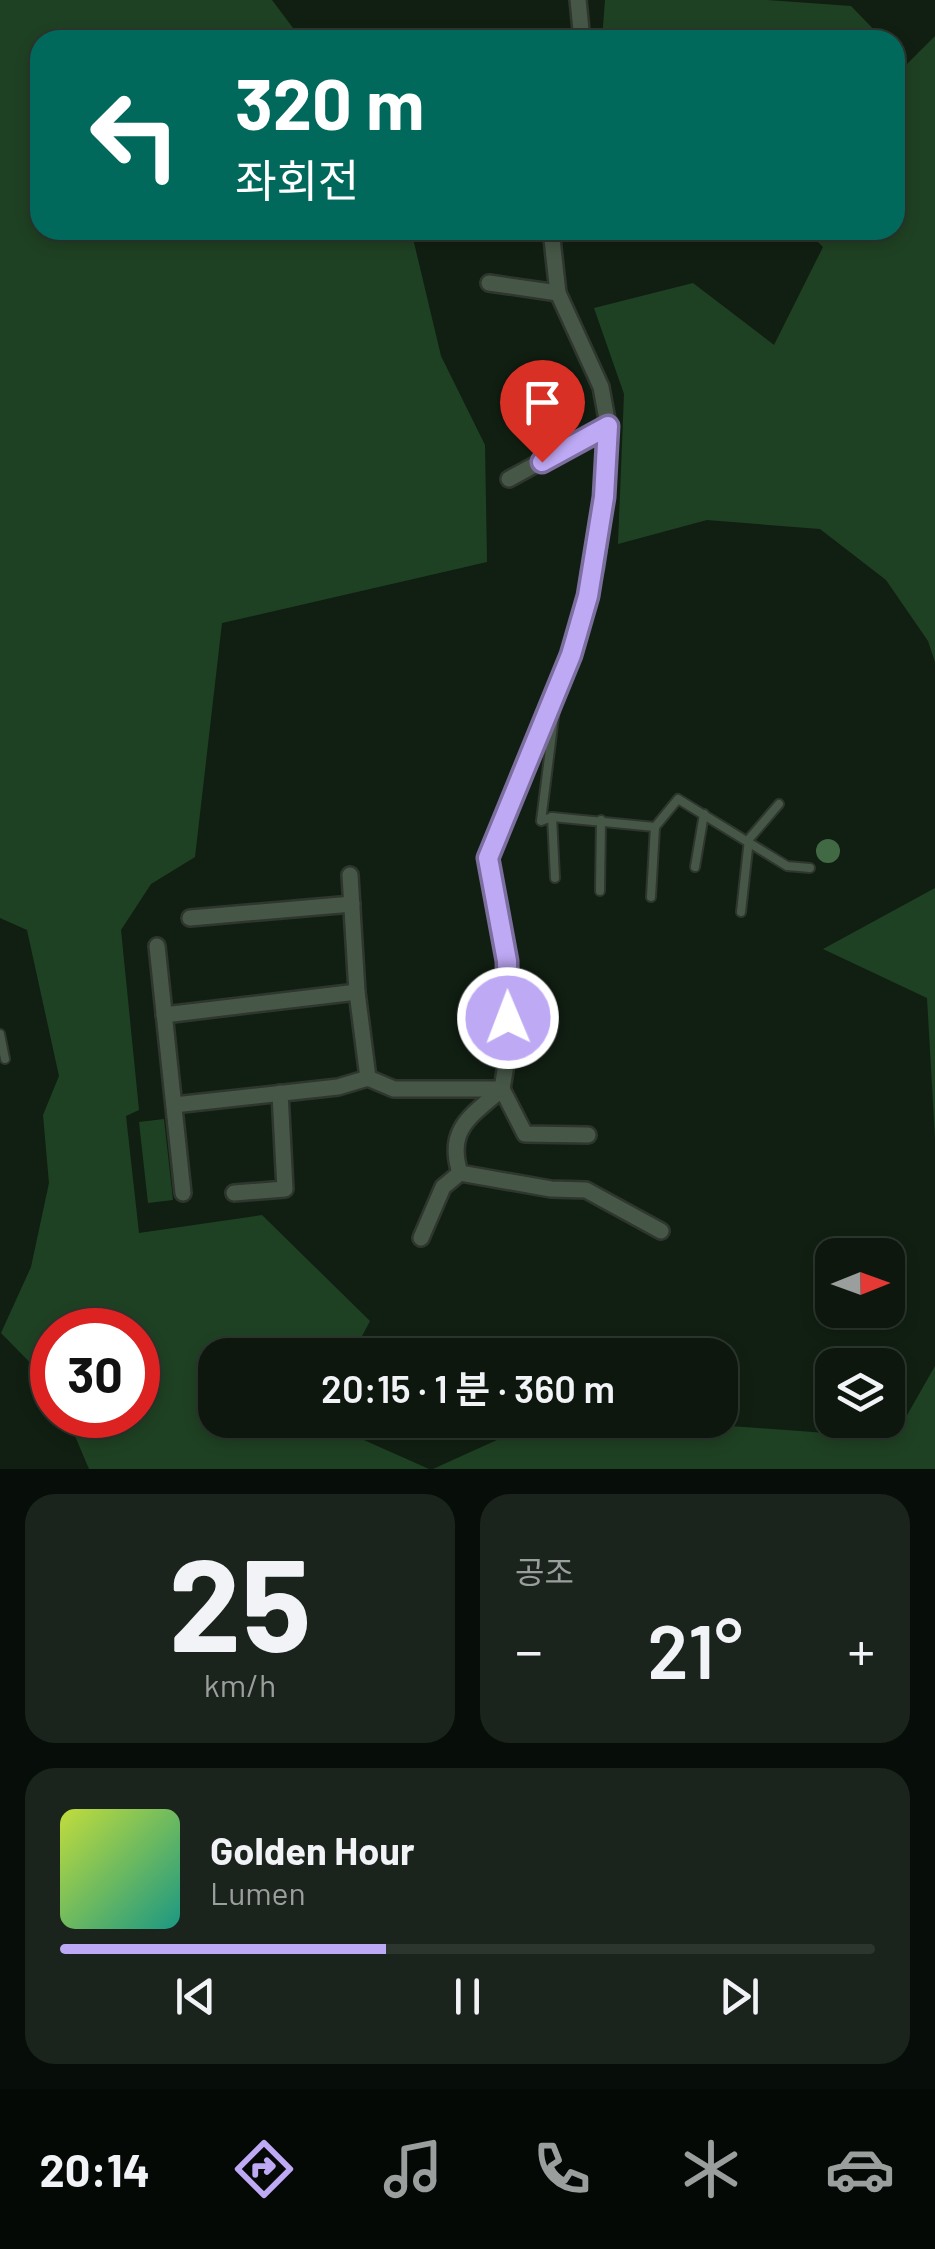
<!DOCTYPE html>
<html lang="ko">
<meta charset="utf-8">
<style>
:root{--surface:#0d170e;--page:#1b241c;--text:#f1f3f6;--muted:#9a9f9e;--line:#2d362e;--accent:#bea9f5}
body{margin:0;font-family:Barlow,"Noto Sans KR",sans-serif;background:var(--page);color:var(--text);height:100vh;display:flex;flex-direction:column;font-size:38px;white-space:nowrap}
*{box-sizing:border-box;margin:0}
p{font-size:32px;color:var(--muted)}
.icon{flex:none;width:55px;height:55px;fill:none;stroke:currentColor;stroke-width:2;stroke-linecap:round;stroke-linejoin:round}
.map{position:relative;height:1469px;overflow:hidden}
.details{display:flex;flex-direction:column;gap:25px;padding:25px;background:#070d08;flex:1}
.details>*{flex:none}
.top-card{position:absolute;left:30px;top:30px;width:875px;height:210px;border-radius:30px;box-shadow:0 5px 15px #0003,0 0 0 2px var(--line);background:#00695c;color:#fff;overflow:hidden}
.needle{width:65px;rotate:89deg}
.tools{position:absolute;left:815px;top:1238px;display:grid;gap:20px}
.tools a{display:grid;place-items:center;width:90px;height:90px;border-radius:20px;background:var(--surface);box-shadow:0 5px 15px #0003,0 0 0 2px var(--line);font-size:50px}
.speed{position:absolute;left:30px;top:1308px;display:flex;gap:20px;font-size:50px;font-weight:700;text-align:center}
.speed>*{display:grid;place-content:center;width:130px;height:130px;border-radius:50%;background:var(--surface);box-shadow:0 5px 15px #0003,0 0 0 2px var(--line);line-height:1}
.speed .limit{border:15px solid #d22;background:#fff;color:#111}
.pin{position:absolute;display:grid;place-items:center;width:85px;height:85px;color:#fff;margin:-102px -42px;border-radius:50% 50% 50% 0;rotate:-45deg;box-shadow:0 0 10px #0007}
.pin .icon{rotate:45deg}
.me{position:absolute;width:110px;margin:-55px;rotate:359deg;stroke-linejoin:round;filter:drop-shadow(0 0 8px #0008)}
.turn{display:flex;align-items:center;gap:35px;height:210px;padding:0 40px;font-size:45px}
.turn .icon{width:130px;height:130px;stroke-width:2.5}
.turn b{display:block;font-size:70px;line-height:85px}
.big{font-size:75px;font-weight:600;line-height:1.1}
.details .card{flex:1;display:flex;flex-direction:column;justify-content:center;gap:15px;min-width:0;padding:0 35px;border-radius:30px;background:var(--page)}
.details .dial{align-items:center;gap:0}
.dial b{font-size:130px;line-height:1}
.song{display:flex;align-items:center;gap:30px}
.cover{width:120px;height:120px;border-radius:15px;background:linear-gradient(135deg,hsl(70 70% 55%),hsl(170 70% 35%))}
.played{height:10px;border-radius:5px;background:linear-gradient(90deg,var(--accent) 40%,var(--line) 40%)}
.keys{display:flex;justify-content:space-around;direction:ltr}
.heat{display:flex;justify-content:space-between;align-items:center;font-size:55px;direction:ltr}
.details .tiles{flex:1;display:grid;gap:25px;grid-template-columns:1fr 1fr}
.card:last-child{grid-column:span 2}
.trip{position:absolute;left:198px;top:1338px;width:540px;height:100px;border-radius:30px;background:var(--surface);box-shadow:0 5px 15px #0003,0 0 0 2px var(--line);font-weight:600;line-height:100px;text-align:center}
.tabs{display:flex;height:160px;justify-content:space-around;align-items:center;background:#050906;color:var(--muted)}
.tabs .icon{width:70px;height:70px}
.tabs .active{color:var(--accent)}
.tabs b{font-size:45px;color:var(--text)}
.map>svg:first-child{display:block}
.green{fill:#1f4123}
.water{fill:#406944}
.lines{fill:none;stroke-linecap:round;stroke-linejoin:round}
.service-casing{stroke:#2e362e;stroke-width:12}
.minor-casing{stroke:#2e362e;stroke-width:20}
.service{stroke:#465747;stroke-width:8}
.minor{stroke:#465747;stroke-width:15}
.route-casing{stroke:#7c6e9f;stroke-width:25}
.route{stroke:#bea9f5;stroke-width:18}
</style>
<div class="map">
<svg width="935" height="1469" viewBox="0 0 935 1469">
<rect width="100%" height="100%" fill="#111f12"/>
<g class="green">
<polygon points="0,0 272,0 302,40 40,40 40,230 411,230 441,356 485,445 487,562 222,623 195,857 151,884 121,930 139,1110 126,1116 139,1233 262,1215 370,1321 352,1355 215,1355 215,1420 319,1420 429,1469 89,1469 66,1415 138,1415 138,1330 52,1330 52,1385 1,1333 31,1267 49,1183 43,1115 59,1076 27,930 0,918"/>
<polygon points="605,0 767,0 851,6 884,40 602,40"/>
<polygon points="935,36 935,662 928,641 886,580 820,529 707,520 618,544 624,394 594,308 693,283 774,345 823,247 806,230 895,230 895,52 907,64"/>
<polygon points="935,888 935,1138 927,998 823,949"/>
<polygon points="164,1119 173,1200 148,1203 139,1122"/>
<polygon points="935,1366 935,1469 433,1469 541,1420 650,1420 894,1438"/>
</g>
<circle class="water" cx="828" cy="851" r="12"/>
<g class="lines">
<defs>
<g id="service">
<polyline points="555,709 541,821 552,817 655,827 678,799 787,866 810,868"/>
<polyline points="552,817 555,878"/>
<polyline points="695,867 704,814"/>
<polyline points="600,891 601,820"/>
<polyline points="651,897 655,827"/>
<polyline points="741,912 749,839 779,804"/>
<polyline points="0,1034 5,1059"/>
</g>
<g id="minor">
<polyline points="578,0 582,40"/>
<polyline points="489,283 558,293"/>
<polyline points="509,479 608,425"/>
<polyline points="350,875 357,992"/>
<polyline points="190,918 352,904"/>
<polyline points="157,946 183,1193"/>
<polyline points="164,1015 357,992 368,1078"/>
<polyline points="502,1089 509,1046 507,961 488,857 571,655 596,566 604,497 608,425 601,387 558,293 551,230"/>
<path d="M502,1089C471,1116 446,1129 460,1173L551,1189L586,1190L661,1231"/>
<polyline points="502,1089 525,1134 588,1135"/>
<polyline points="174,1105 338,1087 368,1078 394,1089 502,1089"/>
<polyline points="234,1193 285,1189 280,1093"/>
<polyline points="421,1238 443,1187 460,1173"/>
</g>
</defs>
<use href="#service" class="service-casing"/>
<use href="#minor" class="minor-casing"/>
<use href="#service" class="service"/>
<use href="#minor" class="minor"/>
</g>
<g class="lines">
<defs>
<polyline id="route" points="508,1018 507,961 488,858 571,655 588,596 604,497 608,426 542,462"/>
</defs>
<use href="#route" class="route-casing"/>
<use href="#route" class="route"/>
</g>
</svg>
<div class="tools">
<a><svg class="needle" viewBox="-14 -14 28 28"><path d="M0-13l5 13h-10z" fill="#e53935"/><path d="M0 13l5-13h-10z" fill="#9a9f9e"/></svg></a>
<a><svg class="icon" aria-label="layers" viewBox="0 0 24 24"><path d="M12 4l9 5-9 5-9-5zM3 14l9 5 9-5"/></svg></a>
</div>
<div class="speed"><div class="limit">30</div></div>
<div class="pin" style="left:542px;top:462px;background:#d93025"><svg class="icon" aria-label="arrive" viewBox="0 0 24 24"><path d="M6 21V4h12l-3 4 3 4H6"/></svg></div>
<svg class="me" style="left:508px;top:1018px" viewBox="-20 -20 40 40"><circle r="17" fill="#bea9f5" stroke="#fff" stroke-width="3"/><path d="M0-11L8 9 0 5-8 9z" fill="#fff"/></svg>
<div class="trip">20:15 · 1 분 · 360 m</div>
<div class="top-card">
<div class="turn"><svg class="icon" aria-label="left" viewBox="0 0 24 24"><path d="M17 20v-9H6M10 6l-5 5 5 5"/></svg><div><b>320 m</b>좌회전</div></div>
</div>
</div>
<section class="details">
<div class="tiles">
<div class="card dial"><b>25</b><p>km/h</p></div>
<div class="card"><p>공조</p>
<div class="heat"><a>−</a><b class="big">21°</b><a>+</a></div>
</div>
<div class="card">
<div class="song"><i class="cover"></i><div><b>Golden Hour</b><p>Lumen</p></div></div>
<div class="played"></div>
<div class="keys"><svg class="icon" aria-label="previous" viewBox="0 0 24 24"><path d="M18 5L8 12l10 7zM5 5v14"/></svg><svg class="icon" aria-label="pause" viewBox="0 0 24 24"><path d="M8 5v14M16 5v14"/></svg><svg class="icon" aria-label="next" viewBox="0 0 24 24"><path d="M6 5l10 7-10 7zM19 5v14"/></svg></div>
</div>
</div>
</section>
<nav class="tabs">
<b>20:14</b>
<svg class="icon active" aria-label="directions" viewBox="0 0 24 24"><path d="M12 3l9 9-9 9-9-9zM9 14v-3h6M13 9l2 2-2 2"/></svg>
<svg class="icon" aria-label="music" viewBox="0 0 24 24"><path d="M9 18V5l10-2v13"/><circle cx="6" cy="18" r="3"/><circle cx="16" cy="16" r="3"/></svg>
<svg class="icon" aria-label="phone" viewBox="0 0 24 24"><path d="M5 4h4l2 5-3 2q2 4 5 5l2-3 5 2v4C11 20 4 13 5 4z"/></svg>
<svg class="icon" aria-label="climate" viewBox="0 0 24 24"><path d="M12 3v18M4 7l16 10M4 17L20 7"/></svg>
<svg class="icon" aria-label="car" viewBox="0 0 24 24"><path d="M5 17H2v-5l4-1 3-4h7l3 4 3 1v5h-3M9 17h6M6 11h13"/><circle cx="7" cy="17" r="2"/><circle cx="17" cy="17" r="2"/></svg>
</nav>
